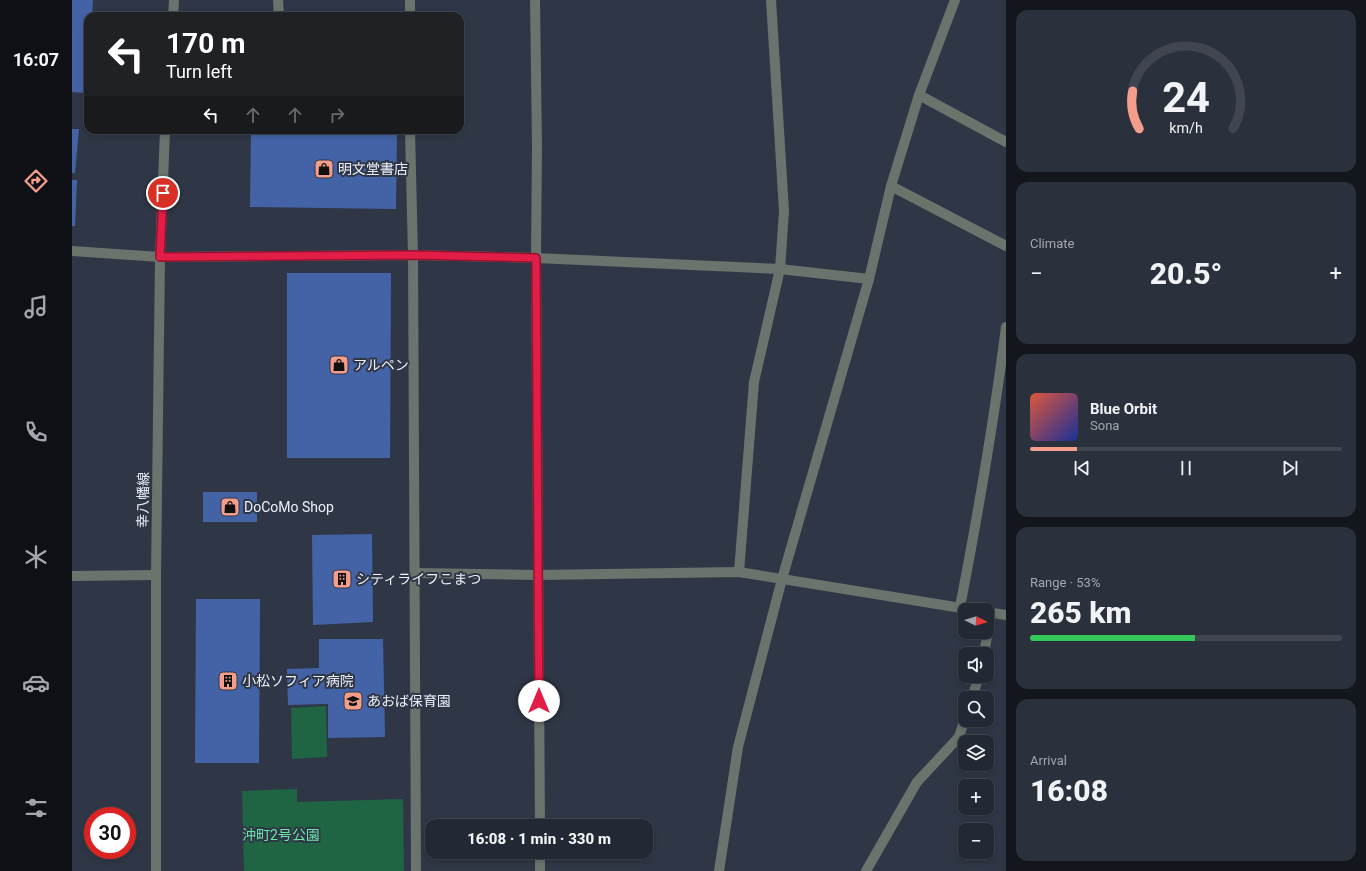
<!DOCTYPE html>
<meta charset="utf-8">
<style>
:root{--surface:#232934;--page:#2b313c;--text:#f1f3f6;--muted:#a3a6ac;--line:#40454f;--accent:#f49d8b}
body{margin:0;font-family:Roboto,"Noto Sans JP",sans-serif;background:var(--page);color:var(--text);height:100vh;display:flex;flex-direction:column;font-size:15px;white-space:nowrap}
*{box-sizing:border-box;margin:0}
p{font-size:13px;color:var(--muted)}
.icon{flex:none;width:22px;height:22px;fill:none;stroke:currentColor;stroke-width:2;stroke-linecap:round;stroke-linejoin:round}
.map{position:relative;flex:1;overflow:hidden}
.drawer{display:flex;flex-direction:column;gap:10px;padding:10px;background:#13171d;width:360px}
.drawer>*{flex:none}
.guide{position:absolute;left:12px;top:12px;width:380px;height:122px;border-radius:12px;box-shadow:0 2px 6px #0003,0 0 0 1px var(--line);background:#202124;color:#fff;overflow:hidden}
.needle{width:26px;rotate:95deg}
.buttons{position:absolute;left:886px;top:603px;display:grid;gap:8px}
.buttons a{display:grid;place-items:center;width:36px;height:36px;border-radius:8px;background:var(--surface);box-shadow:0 2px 6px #0003,0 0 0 1px var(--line);font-size:20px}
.speed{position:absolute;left:12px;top:807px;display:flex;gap:8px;font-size:20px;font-weight:700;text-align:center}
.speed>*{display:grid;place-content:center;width:52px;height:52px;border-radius:50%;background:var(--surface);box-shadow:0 2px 6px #0003,0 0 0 1px var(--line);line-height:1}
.speed .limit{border:6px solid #d22;background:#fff;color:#111}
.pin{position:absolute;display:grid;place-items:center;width:34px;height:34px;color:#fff;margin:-17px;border:2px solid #fff;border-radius:50%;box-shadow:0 1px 4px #0007}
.me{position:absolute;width:44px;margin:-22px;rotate:0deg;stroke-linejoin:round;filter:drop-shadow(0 0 3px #0008)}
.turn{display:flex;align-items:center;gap:14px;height:84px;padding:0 16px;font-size:18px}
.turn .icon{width:52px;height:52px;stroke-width:2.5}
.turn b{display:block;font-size:28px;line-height:34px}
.lanes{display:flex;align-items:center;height:38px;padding:0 16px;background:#0003;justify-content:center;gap:20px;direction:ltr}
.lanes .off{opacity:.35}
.big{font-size:30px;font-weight:800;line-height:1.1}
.drawer .tile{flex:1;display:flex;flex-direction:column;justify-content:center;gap:6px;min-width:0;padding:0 14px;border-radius:12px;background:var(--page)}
.drawer .dial{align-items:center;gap:0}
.dial svg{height:104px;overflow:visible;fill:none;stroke:var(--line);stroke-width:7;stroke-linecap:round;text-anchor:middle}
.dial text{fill:var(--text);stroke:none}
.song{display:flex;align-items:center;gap:12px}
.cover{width:48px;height:48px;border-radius:6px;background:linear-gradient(135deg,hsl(10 70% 55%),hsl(230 70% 35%))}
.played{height:4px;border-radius:2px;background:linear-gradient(90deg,var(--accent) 15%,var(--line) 15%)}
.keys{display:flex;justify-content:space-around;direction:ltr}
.heat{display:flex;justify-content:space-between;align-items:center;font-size:22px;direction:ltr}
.charge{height:6px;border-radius:3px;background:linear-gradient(90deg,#34c759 53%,var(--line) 0)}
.trip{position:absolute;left:353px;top:819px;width:228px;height:40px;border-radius:12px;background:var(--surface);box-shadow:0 2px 6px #0003,0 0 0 1px var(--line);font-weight:800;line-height:40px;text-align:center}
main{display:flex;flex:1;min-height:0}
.tabs{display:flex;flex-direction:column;width:72px;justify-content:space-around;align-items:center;background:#0e1015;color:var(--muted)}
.tabs .icon{width:28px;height:28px}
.tabs .active{color:var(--accent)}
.tabs b{font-size:18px;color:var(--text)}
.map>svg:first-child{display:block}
.green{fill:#1f6443}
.building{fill:#4463a7}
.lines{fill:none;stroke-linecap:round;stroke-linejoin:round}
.minor{stroke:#6b736d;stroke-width:10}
.route-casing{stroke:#92132f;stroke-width:10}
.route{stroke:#e11d48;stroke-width:7}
.labels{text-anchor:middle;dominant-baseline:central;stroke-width:4;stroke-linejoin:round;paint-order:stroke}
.poi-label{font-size:14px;fill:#ebf0fa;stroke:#2f3746;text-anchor:start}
.street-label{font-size:14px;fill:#ebf0fa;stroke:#2f3746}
.park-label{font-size:14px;fill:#6ae7a8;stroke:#2f3746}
</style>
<main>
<nav class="tabs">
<b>16:07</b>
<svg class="icon active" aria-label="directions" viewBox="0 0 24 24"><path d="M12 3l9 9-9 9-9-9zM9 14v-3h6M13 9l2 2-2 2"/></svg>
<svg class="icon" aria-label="music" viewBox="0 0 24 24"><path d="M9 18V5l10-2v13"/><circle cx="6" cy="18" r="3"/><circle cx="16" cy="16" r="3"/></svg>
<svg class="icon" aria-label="phone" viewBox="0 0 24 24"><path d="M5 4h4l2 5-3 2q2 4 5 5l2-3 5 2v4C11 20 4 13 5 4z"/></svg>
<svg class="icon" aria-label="climate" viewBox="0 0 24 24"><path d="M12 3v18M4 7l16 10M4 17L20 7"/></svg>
<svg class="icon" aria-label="car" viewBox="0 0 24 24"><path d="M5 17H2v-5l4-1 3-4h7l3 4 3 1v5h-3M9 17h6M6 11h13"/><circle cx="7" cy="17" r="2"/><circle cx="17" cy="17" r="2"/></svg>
<svg class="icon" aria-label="filters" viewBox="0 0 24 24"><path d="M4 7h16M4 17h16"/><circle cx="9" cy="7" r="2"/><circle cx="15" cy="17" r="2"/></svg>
</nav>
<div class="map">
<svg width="934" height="871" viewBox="0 0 934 871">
<rect width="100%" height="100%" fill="#2f3746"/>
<g class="green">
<polygon points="254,706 255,757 220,759 219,708"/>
<polygon points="225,789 225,802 331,799 332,871 172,871 170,791"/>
</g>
<g class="building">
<polygon points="0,0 21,0 20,16 16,16 16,67 14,93 0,92"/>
<polygon points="0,129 7,129 3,173 0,173"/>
<polygon points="179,130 325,130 324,209 178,207"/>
<polygon points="0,180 5,180 3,226 0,226"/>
<polygon points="215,273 319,273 318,458 215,458"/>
<rect x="131" y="492" width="54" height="30"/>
<polygon points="300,534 301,622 241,625 240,535"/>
<polygon points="124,599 188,599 187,763 123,763"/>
<polygon points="247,639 311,639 313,737 256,738 256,704 216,705 215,669 247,668"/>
</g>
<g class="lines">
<g class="minor">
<polyline points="206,0 207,16"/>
<polyline points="463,0 465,147 464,258 468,826"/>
<polyline points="101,16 102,0"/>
<polyline points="338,16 338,0"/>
<polyline points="847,95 934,142"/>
<polyline points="338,130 341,255 344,871"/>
<polyline points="819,186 934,246"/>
<polyline points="0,251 88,257 341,255 464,258 708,269 797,279"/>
<polyline points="667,572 682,382 708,269 712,211 699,0"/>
<polyline points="343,573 466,575 667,572 902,610"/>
<polyline points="0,576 84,575"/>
<path d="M888,607C906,514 922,421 934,327"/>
<polyline points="915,612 934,615"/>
<polyline points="912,654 919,613"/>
<polyline points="900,698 907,676"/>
<polyline points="468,852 468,871"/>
<polyline points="84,871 84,575 88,257 93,130"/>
<polyline points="647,871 666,747 710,579 797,279 819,186 847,95 883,0"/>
<polyline points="794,871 845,782 887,737 893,718"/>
</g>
</g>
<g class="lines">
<defs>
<polyline id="route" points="91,193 88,257 341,255 464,258 467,701"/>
</defs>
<use href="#route" class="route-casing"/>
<use href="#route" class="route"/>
</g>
<defs>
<symbol id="shop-square" viewBox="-11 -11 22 22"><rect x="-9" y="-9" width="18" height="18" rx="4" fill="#f49d8b" stroke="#2f3746"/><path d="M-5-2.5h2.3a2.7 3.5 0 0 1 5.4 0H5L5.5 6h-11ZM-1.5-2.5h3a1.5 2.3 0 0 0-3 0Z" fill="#111"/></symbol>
<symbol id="building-square" viewBox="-11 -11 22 22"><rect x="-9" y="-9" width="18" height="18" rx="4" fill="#f49d8b" stroke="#2f3746"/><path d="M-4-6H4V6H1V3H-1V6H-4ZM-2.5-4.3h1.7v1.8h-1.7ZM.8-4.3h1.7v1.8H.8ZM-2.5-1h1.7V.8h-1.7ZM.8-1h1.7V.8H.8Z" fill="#111"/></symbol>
<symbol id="school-square" viewBox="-11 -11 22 22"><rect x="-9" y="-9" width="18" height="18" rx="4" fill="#f49d8b" stroke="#2f3746"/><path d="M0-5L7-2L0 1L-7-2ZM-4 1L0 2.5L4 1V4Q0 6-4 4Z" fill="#111"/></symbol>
</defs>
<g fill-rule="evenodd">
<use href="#shop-square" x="241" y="158" width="22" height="22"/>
<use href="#shop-square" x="256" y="354" width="22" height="22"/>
<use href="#shop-square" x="147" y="496" width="22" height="22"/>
<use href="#building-square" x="259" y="568" width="22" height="22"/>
<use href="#building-square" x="145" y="670" width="22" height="22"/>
<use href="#school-square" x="270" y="690" width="22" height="22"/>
</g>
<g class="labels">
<g class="poi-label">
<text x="266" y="169">明文堂書店</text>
<text x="281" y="365">アルペン</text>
<text x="172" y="507">DoCoMo Shop</text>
<text x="284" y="579">シティライフこまつ</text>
<text x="170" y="681">小松ソフィア病院</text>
<text x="295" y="701">あおば保育園</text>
</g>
<g class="street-label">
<text transform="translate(71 500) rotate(-89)">幸八幡線</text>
</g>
<g class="park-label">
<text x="209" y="835">沖町2号公園</text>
</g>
</g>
</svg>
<div class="buttons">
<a><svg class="needle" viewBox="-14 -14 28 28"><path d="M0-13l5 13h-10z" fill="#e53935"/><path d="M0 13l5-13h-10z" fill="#a3a6ac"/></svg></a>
<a><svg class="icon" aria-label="sound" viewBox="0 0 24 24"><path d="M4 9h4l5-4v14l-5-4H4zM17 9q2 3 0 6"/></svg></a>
<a><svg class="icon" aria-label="search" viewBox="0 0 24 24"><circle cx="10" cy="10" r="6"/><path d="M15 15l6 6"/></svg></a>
<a><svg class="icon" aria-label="layers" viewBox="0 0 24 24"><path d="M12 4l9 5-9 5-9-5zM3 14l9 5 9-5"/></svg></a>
<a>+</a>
<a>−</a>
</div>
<div class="speed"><div class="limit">30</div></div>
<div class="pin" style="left:91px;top:193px;background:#d93025"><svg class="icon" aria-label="arrive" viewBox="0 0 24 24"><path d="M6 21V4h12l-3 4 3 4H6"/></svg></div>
<svg class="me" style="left:467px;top:701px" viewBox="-20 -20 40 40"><circle r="19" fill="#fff"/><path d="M0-13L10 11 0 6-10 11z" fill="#e11d48"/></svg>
<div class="trip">16:08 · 1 min · 330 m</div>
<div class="guide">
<div class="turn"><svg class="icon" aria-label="left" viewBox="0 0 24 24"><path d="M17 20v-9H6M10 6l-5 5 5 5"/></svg><div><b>170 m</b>Turn left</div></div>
<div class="lanes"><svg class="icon" aria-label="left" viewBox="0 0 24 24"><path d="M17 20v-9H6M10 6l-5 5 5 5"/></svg><svg class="icon off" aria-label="ahead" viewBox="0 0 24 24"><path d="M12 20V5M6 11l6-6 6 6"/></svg><svg class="icon off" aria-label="ahead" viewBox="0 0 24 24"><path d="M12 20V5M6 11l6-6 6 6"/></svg><svg class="icon off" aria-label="right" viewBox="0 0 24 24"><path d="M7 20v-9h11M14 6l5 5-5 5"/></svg></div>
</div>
</div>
<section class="drawer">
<div class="tile dial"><svg viewBox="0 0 100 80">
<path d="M14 69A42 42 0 1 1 86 69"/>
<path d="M14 69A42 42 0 0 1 9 40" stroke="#f49d8b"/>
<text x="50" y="56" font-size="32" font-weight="700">24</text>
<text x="50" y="72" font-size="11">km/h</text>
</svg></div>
<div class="tile"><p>Climate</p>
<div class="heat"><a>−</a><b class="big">20.5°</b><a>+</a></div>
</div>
<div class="tile">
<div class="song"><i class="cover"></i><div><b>Blue Orbit</b><p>Sona</p></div></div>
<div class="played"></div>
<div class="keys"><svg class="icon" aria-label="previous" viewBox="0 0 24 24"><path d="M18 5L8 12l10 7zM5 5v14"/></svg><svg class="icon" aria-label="pause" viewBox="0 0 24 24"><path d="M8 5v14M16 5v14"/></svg><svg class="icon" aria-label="next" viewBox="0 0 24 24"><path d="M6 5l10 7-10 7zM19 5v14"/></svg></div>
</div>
<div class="tile"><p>Range · 53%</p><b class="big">265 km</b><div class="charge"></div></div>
<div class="tile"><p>Arrival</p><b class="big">16:08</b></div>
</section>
</main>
